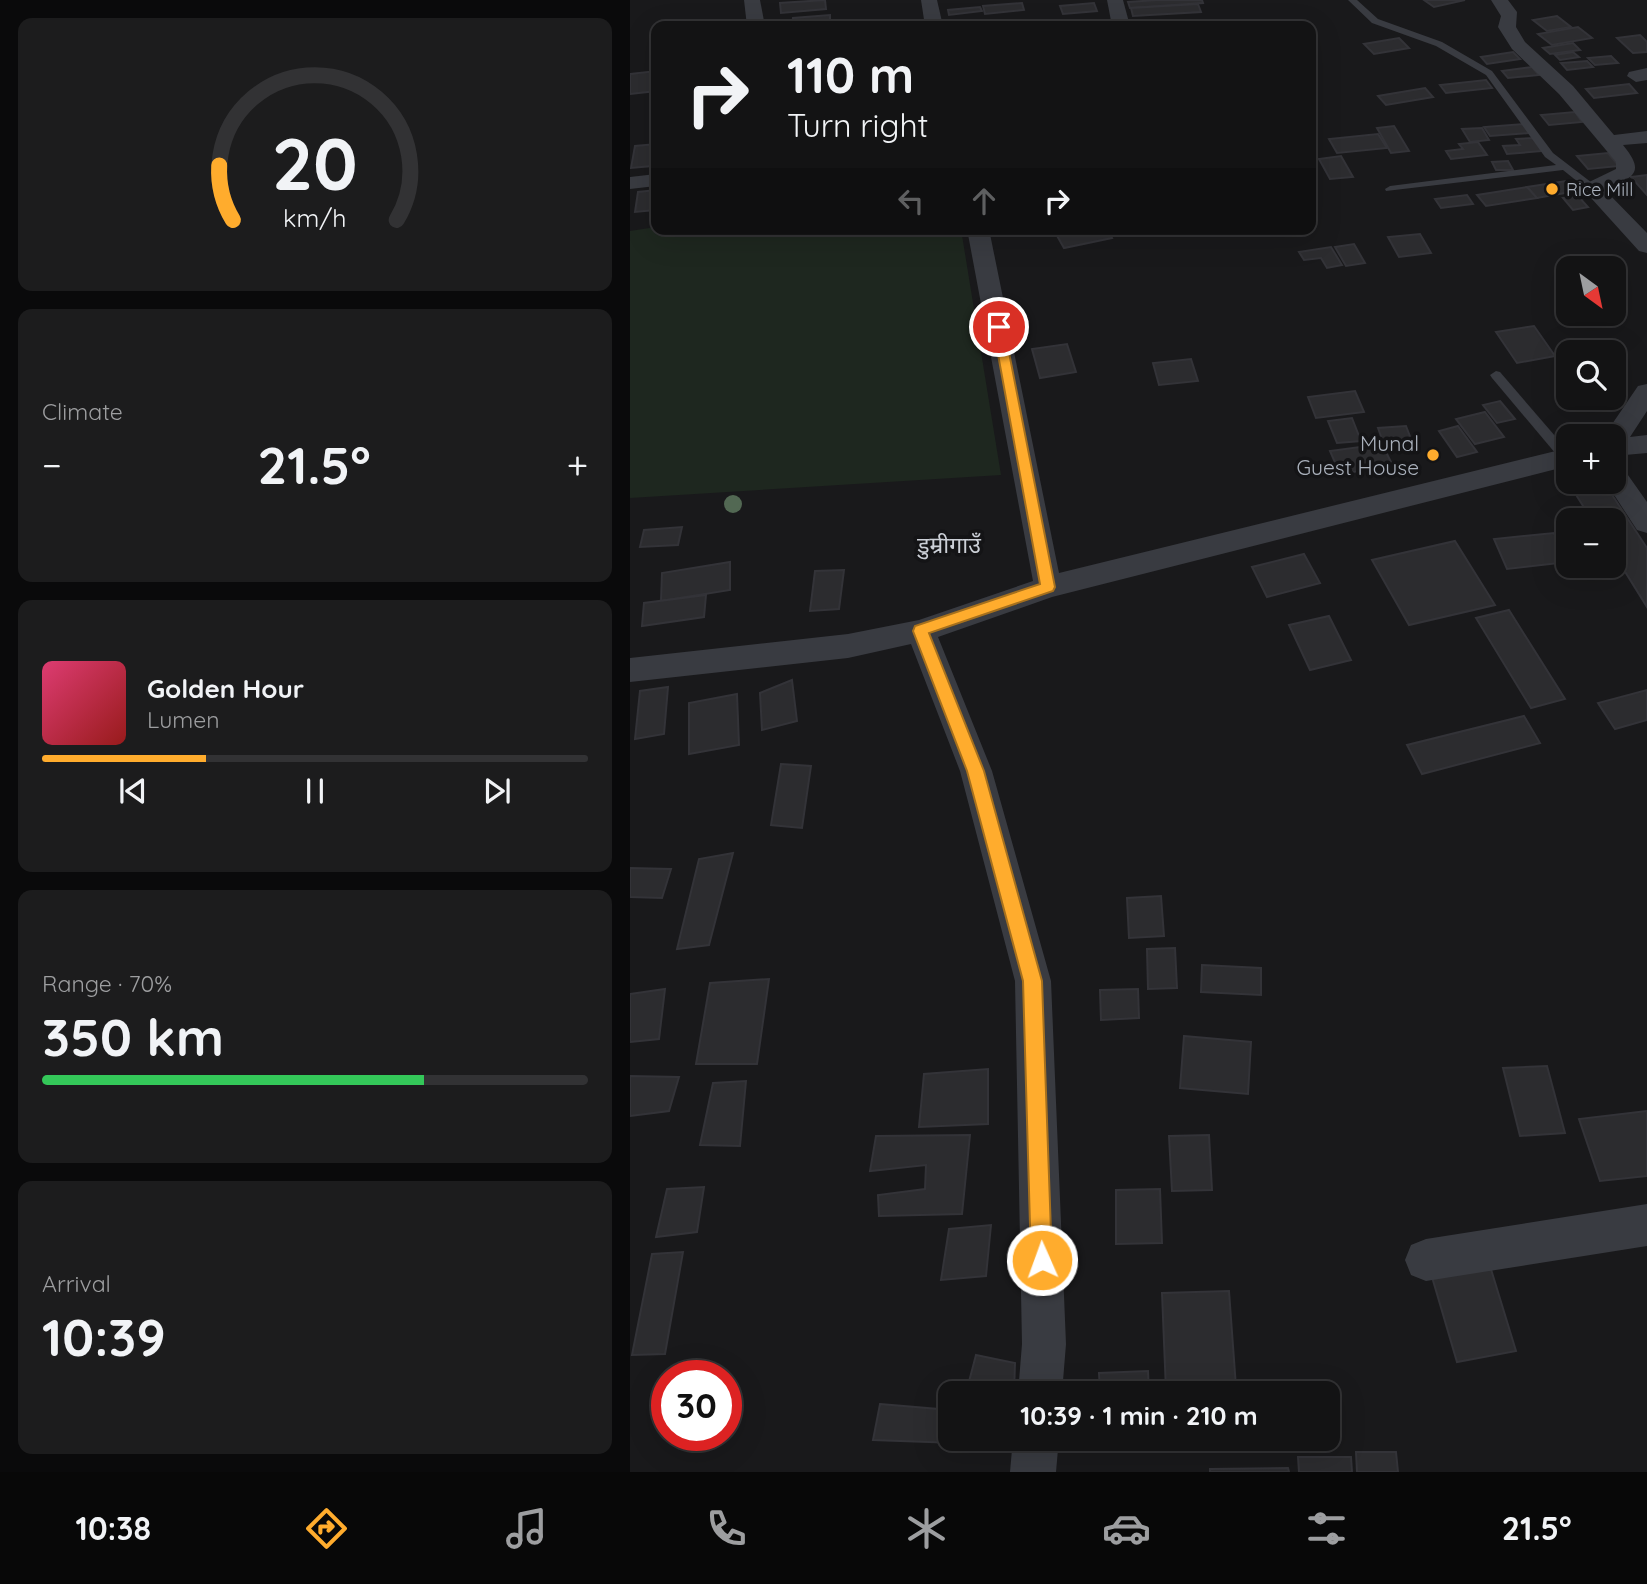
<!DOCTYPE html>
<meta charset="utf-8">
<style>
:root{--surface:#131314;--page:#1c1c1d;--text:#f1f3f6;--muted:#9d9ea0;--line:#323234;--accent:#ffac2d}
body{margin:0;font-family:Quicksand,"Noto Sans Devanagari",sans-serif;background:var(--page);color:var(--text);height:100vh;display:flex;flex-direction:column;font-size:26px;white-space:nowrap}
*{box-sizing:border-box;margin:0}
p{font-size:23px;color:var(--muted)}
.icon{flex:none;width:38px;height:38px;fill:none;stroke:currentColor;stroke-width:2;stroke-linecap:round;stroke-linejoin:round}
.map{position:relative;flex:1;overflow:hidden}
.details{display:flex;flex-direction:column;gap:18px;padding:18px;background:#0a0a0b;width:630px}
.details>*{flex:none}
.guide{position:absolute;left:21px;top:21px;width:665px;height:214px;border-radius:14px;box-shadow:0 7px 28px #0002,0 0 0 2px var(--line);background:#131314;color:var(--text);overflow:hidden}
.needle{width:46px;rotate:147deg}
.fabs{position:absolute;left:926px;top:256px;display:grid;gap:14px}
.fabs a{display:grid;place-items:center;width:70px;height:70px;border-radius:14px;background:var(--surface);box-shadow:0 7px 28px #0002,0 0 0 2px var(--line);font-size:35px}
.speed{position:absolute;left:21px;top:1360px;display:flex;gap:14px;font-size:35px;font-weight:700;text-align:center}
.speed>*{display:grid;place-content:center;width:91px;height:91px;border-radius:50%;background:var(--surface);box-shadow:0 7px 28px #0002,0 0 0 2px var(--line);line-height:1}
.speed .limit{border:10px solid #d22;background:#fff;color:#111}
.pin{position:absolute;display:grid;place-items:center;width:60px;height:60px;color:#fff;margin:-30px;border:4px solid #fff;border-radius:50%;box-shadow:0 2px 7px #0007}
.me{position:absolute;width:77px;margin:-38px;rotate:358deg;stroke-linejoin:round;filter:drop-shadow(0 0 5px #0008)}
.turn{display:flex;align-items:center;gap:24px;height:147px;padding:0 21px;font-size:32px}
.turn .icon{width:91px;height:91px;stroke-width:2.5}
.turn b{display:block;font-size:49px;line-height:60px}
.lanes{display:flex;align-items:center;height:66px;padding:0 21px;background:#0003;justify-content:center;gap:35px;direction:ltr}
.lanes .off{opacity:.35}
.big{font-size:52px;font-weight:700;line-height:1.1}
.details .tile{flex:1;display:flex;flex-direction:column;justify-content:center;gap:10px;min-width:0;padding:0 24px;border-radius:14px;background:var(--page)}
.details .dial{align-items:center;gap:0}
.dial svg{height:182px;overflow:visible;fill:none;stroke:var(--line);stroke-width:7;stroke-linecap:round;text-anchor:middle}
.dial text{fill:var(--text);stroke:none}
.song{display:flex;align-items:center;gap:21px}
.cover{width:84px;height:84px;border-radius:10px;background:linear-gradient(135deg,hsl(340 70% 55%),hsl(0 70% 35%))}
.played{height:7px;border-radius:4px;background:linear-gradient(90deg,var(--accent) 30%,var(--line) 30%)}
.keys{display:flex;justify-content:space-around;direction:ltr}
.heat{display:flex;justify-content:space-between;align-items:center;font-size:38px;direction:ltr}
.charge{height:10px;border-radius:5px;background:linear-gradient(90deg,#34c759 70%,var(--line) 0)}
.trip{position:absolute;left:308px;top:1381px;width:402px;height:70px;border-radius:14px;background:var(--surface);box-shadow:0 7px 28px #0002,0 0 0 2px var(--line);font-weight:700;line-height:70px;text-align:center}
.dock{display:flex;height:112px;justify-content:space-around;align-items:center;background:#080808;color:var(--muted)}
.dock .icon{width:49px;height:49px}
.dock .on{color:var(--accent)}
.dock b{font-size:32px;color:var(--text)}
main{display:flex;flex:1;min-height:0}
.map>svg:first-child{display:block}
.green{fill:#1e271f}
.building{fill:#2c2c2f;stroke:#333338;stroke-width:2}
.lines{fill:none;stroke-linecap:round;stroke-linejoin:round}
.service{fill:#393b41;fill-rule:evenodd}
.minor{fill:#393b41;fill-rule:evenodd}
.tree{fill:#526853}
.route{fill:#ffac2d;stroke:#a6701d;stroke-width:2}
.poi-dot{fill:#ffac2d;stroke:#141416;stroke-width:2.5}
.labels{text-anchor:middle;dominant-baseline:central;stroke-width:7;stroke-linejoin:round;paint-order:stroke}
.far-poi-label{font-size:18px;fill:#aab1bc;stroke:#141416;text-anchor:start}
.poi-label{font-size:21px;fill:#aab1bc;stroke:#141416;text-anchor:end}
.neighbourhood-label{font-size:23px;fill:#ccd0d7;stroke:#141416}
</style>
<main>
<section class="details">
<div class="tile dial"><svg viewBox="0 0 100 80">
<path d="M14 69A42 42 0 1 1 86 69"/>
<path d="M14 69A42 42 0 0 1 8 45" stroke="#ffac2d"/>
<text x="50" y="56" font-size="32" font-weight="700">20</text>
<text x="50" y="72" font-size="11">km/h</text>
</svg></div>
<div class="tile"><p>Climate</p>
<div class="heat"><a>−</a><b class="big">21.5°</b><a>+</a></div>
</div>
<div class="tile">
<div class="song"><i class="cover"></i><div><b>Golden Hour</b><p>Lumen</p></div></div>
<div class="played"></div>
<div class="keys"><svg class="icon" aria-label="previous" viewBox="0 0 24 24"><path d="M18 5L8 12l10 7zM5 5v14"/></svg><svg class="icon" aria-label="pause" viewBox="0 0 24 24"><path d="M8 5v14M16 5v14"/></svg><svg class="icon" aria-label="next" viewBox="0 0 24 24"><path d="M6 5l10 7-10 7zM19 5v14"/></svg></div>
</div>
<div class="tile"><p>Range · 70%</p><b class="big">350 km</b><div class="charge"></div></div>
<div class="tile"><p>Arrival</p><b class="big">10:39</b></div>
</section>
<div class="map">
<svg width="1017" height="1472" viewBox="0 0 1017 1472">
<rect width="100%" height="100%" fill="#19191b"/>
<polygon class="green" points="26,227 331,229 371,475 0,498 0,231"/>
<g class="building">
<polygon points="195,0 196,9 151,13 150,3"/>
<polygon points="527,0 572,0 573,3 500,8 498,2"/>
<polygon points="794,0 835,0 804,7"/>
<polygon points="392,3 394,10 355,14 353,6"/>
<polygon points="464,3 467,11 433,14 430,6"/>
<polygon points="568,4 571,12 503,16 501,8"/>
<polygon points="350,7 352,11 319,15 318,10"/>
<polygon points="200,15 200,23 162,25 163,18"/>
<polygon points="927,16 941,27 917,31 903,20"/>
<polygon points="948,27 962,38 922,45 908,34"/>
<polygon points="1010,35 1017,42 1017,52 1003,53 987,38"/>
<polygon points="769,38 779,48 744,54 734,44"/>
<polygon points="943,43 950,50 920,54 913,48"/>
<polygon points="883,52 890,59 857,64 851,57"/>
<polygon points="943,52 949,57 930,60 925,55"/>
<polygon points="981,56 988,63 965,65 958,58"/>
<polygon points="957,61 963,67 937,70 931,63"/>
<polygon points="902,67 909,75 878,78 872,71"/>
<polygon points="26,71 26,91 0,94 0,74"/>
<polygon points="856,80 862,88 816,93 810,85"/>
<polygon points="999,84 1007,93 964,98 956,89"/>
<polygon points="795,88 803,97 756,105 748,96"/>
<polygon points="945,112 952,122 919,125 911,115"/>
<polygon points="894,124 900,133 860,136 854,127"/>
<polygon points="764,126 779,151 761,153 747,128"/>
<polygon points="852,128 859,140 840,142 832,129"/>
<polygon points="748,134 757,148 707,153 699,139"/>
<polygon points="904,138 913,151 877,154 873,146 890,145 886,139"/>
<polygon points="848,142 857,155 821,159 816,151 833,149 829,144"/>
<polygon points="26,144 22,166 1,168 5,146"/>
<polygon points="978,153 989,166 958,169 947,156"/>
<polygon points="711,156 723,177 700,179 689,159"/>
<polygon points="878,161 883,170 866,170 862,162"/>
<polygon points="1017,175 1017,195 1001,177"/>
<polygon points="936,181 946,191 907,198 897,187"/>
<polygon points="897,187 907,198 856,206 847,195"/>
<polygon points="26,190 25,210 5,212 8,192"/>
<polygon points="837,195 843,204 811,208 805,199"/>
<polygon points="948,196 958,207 943,210 933,198"/>
<polygon points="452,229 477,229 482,238 434,248 426,234"/>
<polygon points="790,234 801,253 769,257 758,237"/>
<polygon points="724,244 735,263 716,266 705,247"/>
<polygon points="701,247 712,265 697,268 691,258 674,260 669,252"/>
<polygon points="904,326 925,356 887,363 866,332"/>
<polygon points="437,344 446,372 410,378 402,349"/>
<polygon points="561,359 568,381 529,385 523,363"/>
<polygon points="725,391 734,412 686,418 678,397"/>
<polygon points="870,401 885,419 867,423 853,405"/>
<polygon points="855,412 874,437 845,444 826,419"/>
<polygon points="722,418 731,441 707,443 698,421"/>
<polygon points="776,426 781,439 753,442 748,428"/>
<polygon points="828,426 847,452 827,457 809,431"/>
<polygon points="752,444 763,466 710,474 700,451"/>
<polygon points="936,479 973,481 1017,548 1017,607 984,554 984,520 962,520"/>
<polygon points="52,527 48,545 10,547 14,530"/>
<polygon points="924,533 938,562 877,569 864,539"/>
<polygon points="825,541 865,605 779,625 742,560"/>
<polygon points="674,554 690,583 637,597 622,567"/>
<polygon points="100,562 100,590 31,601 32,573"/>
<polygon points="214,570 209,609 180,611 185,571"/>
<polygon points="76,595 74,617 12,626 14,603"/>
<polygon points="879,610 935,699 901,708 846,618"/>
<polygon points="699,616 721,660 680,670 659,625"/>
<polygon points="162,680 167,721 132,730 130,693"/>
<polygon points="38,687 34,734 5,739 10,691"/>
<polygon points="1017,690 1017,720 985,729 968,703"/>
<polygon points="107,694 109,745 59,754 59,703"/>
<polygon points="894,716 910,743 792,774 777,745"/>
<polygon points="151,764 181,766 172,828 141,825"/>
<polygon points="103,853 79,945 47,949 69,859"/>
<polygon points="0,868 41,869 32,898 0,897"/>
<polygon points="531,896 534,936 499,938 497,898"/>
<polygon points="545,948 547,988 518,989 517,949"/>
<polygon points="572,965 631,968 631,995 571,992"/>
<polygon points="139,979 127,1064 66,1064 80,983"/>
<polygon points="35,989 29,1039 0,1042 0,994"/>
<polygon points="508,989 509,1018 471,1020 470,990"/>
<polygon points="554,1036 621,1042 618,1094 550,1088"/>
<polygon points="917,1066 935,1133 890,1136 873,1068"/>
<polygon points="358,1069 358,1124 289,1127 294,1074"/>
<polygon points="0,1076 49,1077 39,1111 0,1116"/>
<polygon points="116,1081 110,1146 70,1145 83,1083"/>
<polygon points="1017,1111 1017,1176 970,1181 949,1119"/>
<polygon points="340,1135 332,1214 249,1216 248,1195 295,1189 296,1165 240,1171 246,1136"/>
<polygon points="579,1135 582,1190 542,1191 539,1136"/>
<polygon points="74,1187 67,1232 26,1237 37,1189"/>
<polygon points="530,1189 532,1243 486,1244 486,1190"/>
<polygon points="361,1225 356,1276 311,1280 319,1229"/>
<polygon points="53,1252 35,1354 2,1355 22,1254"/>
<polygon points="860,1266 886,1351 827,1362 802,1277"/>
<polygon points="599,1291 606,1387 536,1391 532,1293"/>
<polygon points="346,1355 385,1363 384,1393 336,1393"/>
<polygon points="518,1371 519,1393 470,1393 469,1373"/>
<polygon points="250,1404 320,1410 320,1438 382,1438 382,1445 243,1440"/>
<polygon points="726,1452 766,1452 768,1472 727,1472"/>
<polygon points="668,1457 721,1457 722,1472 669,1472"/>
<polygon points="658,1468 659,1472 580,1472 580,1469"/>
</g>
<g class="lines">
<g class="service">
<polygon points="718,0 727,0 748,19 812,42 862,71 923,153 966,186 966,190 958,190 933,170 756,191 755,189 760,186 926,165 915,157 856,75 806,46 742,23"/>
<polygon points="866,371 870,372 938,451 938,461 931,460 862,378 860,375"/>
</g>
<g class="minor">
<polygon points="114,0 130,0 135,26 117,26"/>
<polygon points="291,0 307,0 313,26 295,26"/>
<polygon points="477,0 493,0 500,26 482,26"/>
<path d="M861,0H878L887,12L886,27L895,42L943,86L984,135L1017,131V143L993,145C1017,174 1002,177 975,190L1017,233V253L1009,251L952,188L955,184L986,169V162L929,94L882,49L868,27L871,16Z"/>
<polygon points="1017,68 1017,80 1006,82 997,76 999,72"/>
<polygon points="26,174 26,186 0,189 0,177"/>
<polygon points="337,229 359,229 429,573 938,448 938,466 422,597 308,637 362,771 421,981 436,1344 432,1393 388,1393 392,1344 385,981 330,771 281,644 218,658 0,682 0,658 218,634 289,620 403,581"/>
<polygon points="1017,384 1017,411 1000,437 1017,435 1017,453 984,456 984,436 974,436 1008,386"/>
<polygon points="984,465 993,468 1017,502 1017,533 1007,530 975,481 984,481"/>
<polygon points="1017,1204 1017,1246 796,1281 781,1275 775,1260 781,1245 796,1239"/>
<polygon points="383,1438 429,1438 426,1472 380,1472"/>
</g>
</g>
<circle class="tree" cx="103" cy="504" r="9"/>
<polygon class="route" points="369,323 374,327 425,587 423,591 299,633 354,771 412,981 422,1260 419,1267 412,1271 404,1267 401,1260 393,981 337,771 283,631 285,626 410,584 363,327"/>
<g class="poi-dot">
<circle cx="922" cy="189" r="7"/>
<circle cx="803" cy="455" r="7"/>
</g>
<g class="labels">
<g class="far-poi-label">
<text x="936" y="189">Rice Mill</text>
</g>
<g class="poi-label">
<text x="789" y="443">Munal<tspan x="789" dy="24">Guest House</tspan></text>
</g>
<g class="neighbourhood-label">
<text x="319" y="544">डुम्रीगाउँ</text>
</g>
</g>
</svg>
<div class="fabs">
<a><svg class="needle" viewBox="-14 -14 28 28"><path d="M0-13l5 13h-10z" fill="#e53935"/><path d="M0 13l5-13h-10z" fill="#9d9ea0"/></svg></a>
<a><svg class="icon" aria-label="search" viewBox="0 0 24 24"><circle cx="10" cy="10" r="6"/><path d="M15 15l6 6"/></svg></a>
<a>+</a>
<a>−</a>
</div>
<div class="speed"><div class="limit">30</div></div>
<div class="pin" style="left:369px;top:327px;background:#d93025"><svg class="icon" aria-label="arrive" viewBox="0 0 24 24"><path d="M6 21V4h12l-3 4 3 4H6"/></svg></div>
<svg class="me" style="left:412px;top:1260px" viewBox="-20 -20 40 40"><circle r="17" fill="#ffac2d" stroke="#fff" stroke-width="3"/><path d="M0-11L8 9 0 5-8 9z" fill="#fff"/></svg>
<div class="trip">10:39 · 1 min · 210 m</div>
<div class="guide">
<div class="turn"><svg class="icon" aria-label="right" viewBox="0 0 24 24"><path d="M7 20v-9h11M14 6l5 5-5 5"/></svg><div><b>110 m</b>Turn right</div></div>
<div class="lanes"><svg class="icon off" aria-label="left" viewBox="0 0 24 24"><path d="M17 20v-9H6M10 6l-5 5 5 5"/></svg><svg class="icon off" aria-label="ahead" viewBox="0 0 24 24"><path d="M12 20V5M6 11l6-6 6 6"/></svg><svg class="icon" aria-label="right" viewBox="0 0 24 24"><path d="M7 20v-9h11M14 6l5 5-5 5"/></svg></div>
</div>
</div>
</main>
<nav class="dock">
<b>10:38</b>
<svg class="icon on" aria-label="directions" viewBox="0 0 24 24"><path d="M12 3l9 9-9 9-9-9zM9 14v-3h6M13 9l2 2-2 2"/></svg>
<svg class="icon" aria-label="music" viewBox="0 0 24 24"><path d="M9 18V5l10-2v13"/><circle cx="6" cy="18" r="3"/><circle cx="16" cy="16" r="3"/></svg>
<svg class="icon" aria-label="phone" viewBox="0 0 24 24"><path d="M5 4h4l2 5-3 2q2 4 5 5l2-3 5 2v4C11 20 4 13 5 4z"/></svg>
<svg class="icon" aria-label="climate" viewBox="0 0 24 24"><path d="M12 3v18M4 7l16 10M4 17L20 7"/></svg>
<svg class="icon" aria-label="car" viewBox="0 0 24 24"><path d="M5 17H2v-5l4-1 3-4h7l3 4 3 1v5h-3M9 17h6M6 11h13"/><circle cx="7" cy="17" r="2"/><circle cx="17" cy="17" r="2"/></svg>
<svg class="icon" aria-label="filters" viewBox="0 0 24 24"><path d="M4 7h16M4 17h16"/><circle cx="9" cy="7" r="2"/><circle cx="15" cy="17" r="2"/></svg>
<b>21.5°</b>
</nav>
